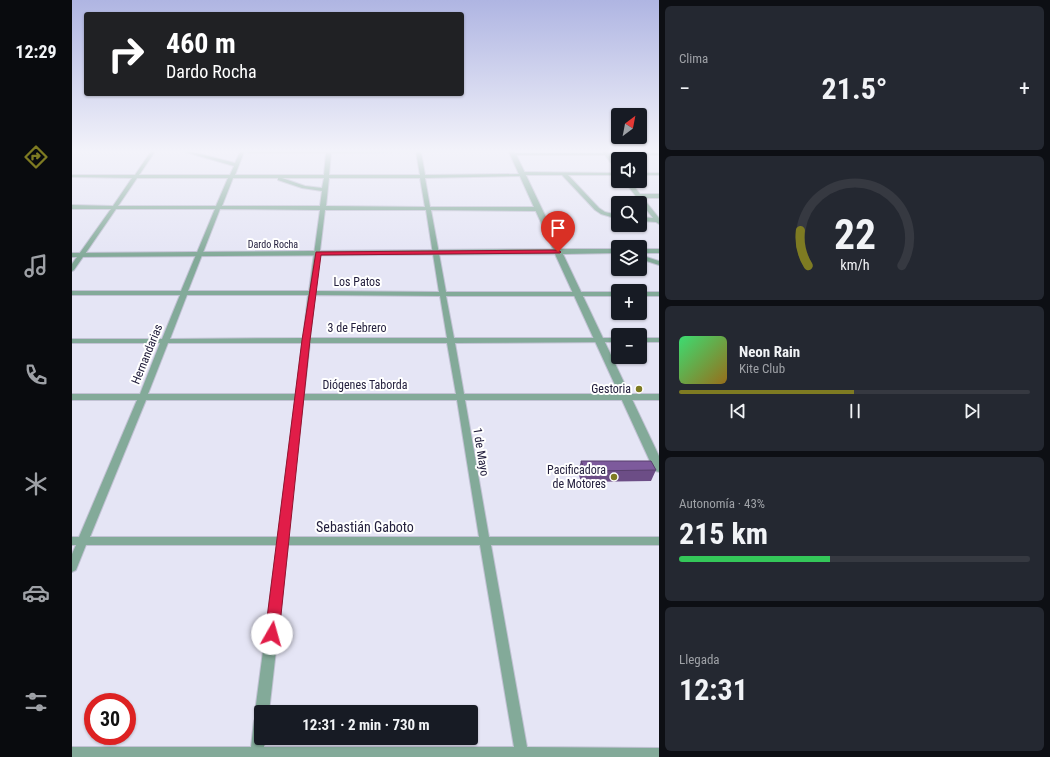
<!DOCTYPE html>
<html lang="es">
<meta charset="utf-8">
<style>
:root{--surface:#171b24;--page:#242831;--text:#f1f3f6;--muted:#9ea1a6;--line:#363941;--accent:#7e7b22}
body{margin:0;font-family:"Roboto Condensed",sans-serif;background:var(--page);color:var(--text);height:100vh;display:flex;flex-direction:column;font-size:15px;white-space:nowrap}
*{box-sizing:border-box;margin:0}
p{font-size:13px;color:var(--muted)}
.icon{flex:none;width:22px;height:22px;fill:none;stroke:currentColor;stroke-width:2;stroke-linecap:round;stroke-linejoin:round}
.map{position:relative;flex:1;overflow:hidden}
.sheet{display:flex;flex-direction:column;gap:6px;padding:6px;background:#0d0f14;width:391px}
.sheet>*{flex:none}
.guide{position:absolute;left:12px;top:12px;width:380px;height:84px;border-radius:4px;box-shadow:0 1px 3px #0004;background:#202124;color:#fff;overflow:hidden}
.needle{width:26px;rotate:32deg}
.tools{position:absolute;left:539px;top:108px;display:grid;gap:8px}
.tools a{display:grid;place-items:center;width:36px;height:36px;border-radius:4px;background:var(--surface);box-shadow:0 1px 3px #0004;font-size:20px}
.speed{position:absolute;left:12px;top:693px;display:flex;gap:8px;font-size:20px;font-weight:700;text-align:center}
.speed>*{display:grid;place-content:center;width:52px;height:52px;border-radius:50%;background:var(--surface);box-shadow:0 1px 3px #0004;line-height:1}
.speed .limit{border:6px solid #d22;background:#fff;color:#111}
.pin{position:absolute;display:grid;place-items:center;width:34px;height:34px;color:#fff;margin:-41px -17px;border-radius:50% 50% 50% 0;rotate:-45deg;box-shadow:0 0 4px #0007}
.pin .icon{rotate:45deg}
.me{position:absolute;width:44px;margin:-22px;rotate:7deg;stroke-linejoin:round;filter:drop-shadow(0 0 3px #0008)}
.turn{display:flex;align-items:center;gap:14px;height:84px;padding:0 16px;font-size:18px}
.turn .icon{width:52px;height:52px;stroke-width:2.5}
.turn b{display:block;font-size:28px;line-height:34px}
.big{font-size:30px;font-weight:700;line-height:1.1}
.sheet .widget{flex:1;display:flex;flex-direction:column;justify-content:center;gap:6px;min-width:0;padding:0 14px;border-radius:6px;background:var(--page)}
.sheet .dial{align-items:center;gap:0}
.dial svg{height:104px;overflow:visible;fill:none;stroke:var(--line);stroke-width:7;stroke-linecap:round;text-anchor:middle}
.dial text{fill:var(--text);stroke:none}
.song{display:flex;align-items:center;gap:12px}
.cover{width:48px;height:48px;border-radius:6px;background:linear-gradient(135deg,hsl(140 70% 55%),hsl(40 70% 35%))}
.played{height:4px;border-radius:2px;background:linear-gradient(90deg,var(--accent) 50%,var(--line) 50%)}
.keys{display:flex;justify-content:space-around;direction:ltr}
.heat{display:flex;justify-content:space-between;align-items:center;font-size:22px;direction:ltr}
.charge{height:6px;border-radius:3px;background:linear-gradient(90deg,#34c759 43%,var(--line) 0)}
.trip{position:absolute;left:182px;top:705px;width:224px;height:40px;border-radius:4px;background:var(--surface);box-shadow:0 1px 3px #0004;font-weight:700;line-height:40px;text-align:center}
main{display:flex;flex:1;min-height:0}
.tabs{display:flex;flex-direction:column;width:72px;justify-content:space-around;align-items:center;background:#090b0e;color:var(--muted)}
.tabs .icon{width:28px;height:28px}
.tabs .on{color:var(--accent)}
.tabs b{font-size:18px;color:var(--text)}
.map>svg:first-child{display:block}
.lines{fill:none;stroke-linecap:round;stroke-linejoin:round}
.minor-casing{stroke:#c2c2d4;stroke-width:2}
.tertiary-casing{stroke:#c2c2d4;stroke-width:2}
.minor{fill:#83aa99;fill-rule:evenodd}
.tertiary{fill:#83aa99;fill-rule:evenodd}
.wall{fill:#6c4d86}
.building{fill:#7d5a9c;stroke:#583f6d}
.route{fill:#e11d48;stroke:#92132f}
.poi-dot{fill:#7e7b22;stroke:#fff;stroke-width:1.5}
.labels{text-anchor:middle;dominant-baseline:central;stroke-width:4;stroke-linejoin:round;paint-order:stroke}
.far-street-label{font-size:10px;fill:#24203e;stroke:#fff}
.street-label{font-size:12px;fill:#24203e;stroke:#fff}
.poi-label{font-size:12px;fill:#24203e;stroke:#fff;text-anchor:end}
.near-street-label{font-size:14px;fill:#24203e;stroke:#fff}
</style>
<main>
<nav class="tabs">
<b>12:29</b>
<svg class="icon on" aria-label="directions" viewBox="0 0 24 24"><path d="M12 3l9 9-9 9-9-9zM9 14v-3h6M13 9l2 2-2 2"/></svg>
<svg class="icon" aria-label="music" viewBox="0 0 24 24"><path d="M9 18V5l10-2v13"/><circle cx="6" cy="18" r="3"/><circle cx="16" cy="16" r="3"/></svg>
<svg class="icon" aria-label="phone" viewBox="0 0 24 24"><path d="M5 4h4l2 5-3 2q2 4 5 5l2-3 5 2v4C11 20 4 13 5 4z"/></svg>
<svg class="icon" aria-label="climate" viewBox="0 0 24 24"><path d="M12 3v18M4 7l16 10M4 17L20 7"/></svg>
<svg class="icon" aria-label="car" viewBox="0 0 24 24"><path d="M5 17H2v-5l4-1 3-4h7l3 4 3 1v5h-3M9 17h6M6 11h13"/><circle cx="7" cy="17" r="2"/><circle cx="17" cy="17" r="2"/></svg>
<svg class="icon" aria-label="filters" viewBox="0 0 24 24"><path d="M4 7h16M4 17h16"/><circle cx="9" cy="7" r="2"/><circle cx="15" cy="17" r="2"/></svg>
</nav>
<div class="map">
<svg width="587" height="757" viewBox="0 0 587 757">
<rect width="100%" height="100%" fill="#e5e5f5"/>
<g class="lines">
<defs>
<g id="minor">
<path d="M80,150H84L67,175H158L162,166L106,150H113L163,163L168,152L165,150H441L439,151L349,152L353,175L448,174L450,172L546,173V175H496L527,208L533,212L546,215V219L529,214L523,210L490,175H453L451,176L353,178L358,207H466L469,209L466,211L359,210L374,292H546V296H374L382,338H546V342L383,343L392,394H587V400H393L417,537H587V545H419L455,747L587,748V757H0V747H179L182,721L185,716L183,712L205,545H14L4,570L0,572V554L4,545H0V537H7L65,400H0V394H68L88,343H0V339H90L108,295H0V291H109L143,209H44L2,270L0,271V264L39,209H0V205L41,206L60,178L0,177V175H63ZM172,152L180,153H254L252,175H163ZM344,152L348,175H257L259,153ZM65,178H156L144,206H46ZM161,178H206V180L230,188L250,191L248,206H150ZM210,178H252L250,188L233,186ZM257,178H348L353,207L254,206ZM148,209L248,210L237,291H116ZM253,210H354L367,292L243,291ZM115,295H236L231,338L98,339ZM243,295L368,296L375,338H238ZM96,343H230L224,394H76ZM238,343H375L384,394H232ZM74,400H223L206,537H18ZM231,400H385L407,537H216ZM216,545H408L442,747H192L193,738H189V712H197Z"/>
<polygon points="531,151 535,151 536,153 587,153 587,155 538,155 546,166 546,170 544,170 533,155 441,155 439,154 441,153 531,153"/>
<rect x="568" y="173" width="19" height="2"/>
<polygon points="552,181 558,181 568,194 587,194 587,198 571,198 587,218 587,224 584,222 568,221 568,217 581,218"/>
<polygon points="568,255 587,261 587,265 568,259"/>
<rect x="568" y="292" width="19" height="4"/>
<rect x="568" y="338" width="19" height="4"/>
</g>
<g id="tertiary">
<polygon points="436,150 442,150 489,249 546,249 546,253 491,254 587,456 587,472 583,471 581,468 483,254 0,257 0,253 481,249"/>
<rect x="568" y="249" width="19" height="4"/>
</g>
</defs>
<use href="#minor" class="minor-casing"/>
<use href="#tertiary" class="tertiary-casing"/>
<use href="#minor" class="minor"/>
<use href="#tertiary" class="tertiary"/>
</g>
<polygon class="wall" points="509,461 584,470 579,481 509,482 506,472"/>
<polygon class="building" points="509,461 579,461 584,470 513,471"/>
<linearGradient id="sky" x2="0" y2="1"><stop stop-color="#afb5e2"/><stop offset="0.59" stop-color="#f3f3fa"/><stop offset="1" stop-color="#f3f3fa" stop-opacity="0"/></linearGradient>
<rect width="587" height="256" fill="url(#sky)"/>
<polygon class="route" points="486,250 489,252 488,253 249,255 238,340 207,634 205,639 200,640 195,639 193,634 230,340 244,252"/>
<g class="poi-dot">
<circle cx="567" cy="389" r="4"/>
<circle cx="542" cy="477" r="4"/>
</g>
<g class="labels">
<g class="far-street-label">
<text x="201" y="244">Dardo Rocha</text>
</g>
<g class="street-label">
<text x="285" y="282">Los Patos</text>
<text x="285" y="328">3 de Febrero</text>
<text transform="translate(75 354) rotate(-68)">Hernandarias</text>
<text x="293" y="385">Diógenes Taborda</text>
<text transform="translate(409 452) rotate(81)">1 de Mayo</text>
</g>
<g class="poi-label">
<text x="559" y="389">Gestoria</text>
<text x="534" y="470">Pacificadora<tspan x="534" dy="14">de Motores</tspan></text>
</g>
<g class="near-street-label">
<text x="293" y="527">Sebastián Gaboto</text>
</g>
</g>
</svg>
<div class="tools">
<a><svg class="needle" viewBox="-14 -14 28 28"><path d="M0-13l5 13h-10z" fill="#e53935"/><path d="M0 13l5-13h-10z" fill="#9ea1a6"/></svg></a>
<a><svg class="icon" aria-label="sound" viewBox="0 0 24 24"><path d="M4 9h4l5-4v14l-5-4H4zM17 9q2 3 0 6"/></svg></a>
<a><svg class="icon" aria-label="search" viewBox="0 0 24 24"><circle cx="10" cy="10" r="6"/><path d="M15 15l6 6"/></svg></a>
<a><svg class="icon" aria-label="layers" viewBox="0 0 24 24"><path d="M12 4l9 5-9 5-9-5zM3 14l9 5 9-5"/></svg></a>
<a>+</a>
<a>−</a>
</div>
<div class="speed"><div class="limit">30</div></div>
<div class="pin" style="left:486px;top:252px;background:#d93025"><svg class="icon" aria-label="arrive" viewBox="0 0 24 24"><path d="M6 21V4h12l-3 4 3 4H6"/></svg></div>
<svg class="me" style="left:200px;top:634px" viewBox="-20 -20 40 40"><circle r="19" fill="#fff"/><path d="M0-13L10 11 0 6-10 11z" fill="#e11d48"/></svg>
<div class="trip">12:31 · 2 min · 730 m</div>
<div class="guide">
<div class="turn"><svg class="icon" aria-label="right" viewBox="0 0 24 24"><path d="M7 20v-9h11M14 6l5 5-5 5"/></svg><div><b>460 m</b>Dardo Rocha</div></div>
</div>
</div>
<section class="sheet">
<div class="widget"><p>Clima</p>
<div class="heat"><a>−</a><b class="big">21.5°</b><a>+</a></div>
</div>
<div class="widget dial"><svg viewBox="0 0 100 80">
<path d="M14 69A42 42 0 1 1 86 69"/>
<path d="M14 69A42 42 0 0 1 8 42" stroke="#7e7b22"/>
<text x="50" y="56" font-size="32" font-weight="700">22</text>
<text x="50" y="72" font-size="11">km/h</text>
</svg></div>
<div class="widget">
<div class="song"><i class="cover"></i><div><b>Neon Rain</b><p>Kite Club</p></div></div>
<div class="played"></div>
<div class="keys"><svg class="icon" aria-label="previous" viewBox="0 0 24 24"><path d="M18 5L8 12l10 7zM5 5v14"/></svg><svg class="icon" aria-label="pause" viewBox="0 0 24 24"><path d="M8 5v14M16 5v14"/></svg><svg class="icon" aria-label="next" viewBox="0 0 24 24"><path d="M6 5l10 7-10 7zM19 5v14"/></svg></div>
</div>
<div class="widget"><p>Autonomía · 43%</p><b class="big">215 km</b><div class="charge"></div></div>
<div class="widget"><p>Llegada</p><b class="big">12:31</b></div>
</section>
</main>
